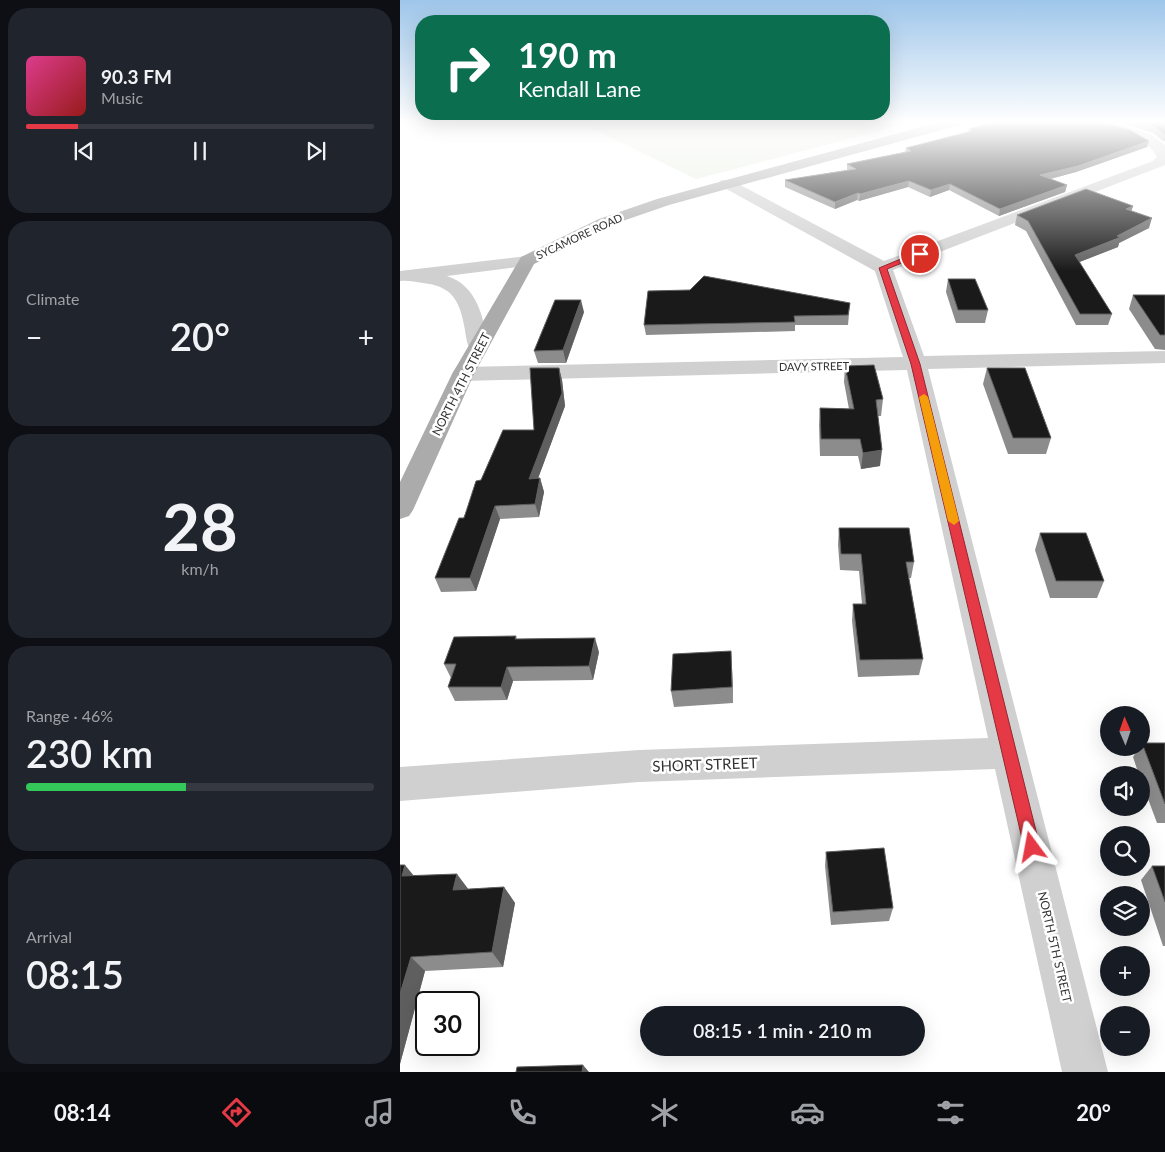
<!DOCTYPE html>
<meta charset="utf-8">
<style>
:root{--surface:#171b24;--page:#20242c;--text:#f1f3f6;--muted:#9ea1a6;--line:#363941;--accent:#e63946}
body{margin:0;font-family:Lato,sans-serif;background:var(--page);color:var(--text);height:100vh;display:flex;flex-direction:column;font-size:19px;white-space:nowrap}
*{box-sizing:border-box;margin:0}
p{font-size:16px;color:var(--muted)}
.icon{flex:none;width:28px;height:28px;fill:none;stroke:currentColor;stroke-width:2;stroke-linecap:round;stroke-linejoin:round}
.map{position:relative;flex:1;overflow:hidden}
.sheet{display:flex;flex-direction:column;gap:8px;padding:8px;background:#0d0f14;width:400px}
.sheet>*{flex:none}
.top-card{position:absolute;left:15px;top:15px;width:475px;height:105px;border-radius:20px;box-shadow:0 5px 20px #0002;background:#0b6e4f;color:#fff;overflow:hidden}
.needle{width:32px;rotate:358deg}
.tools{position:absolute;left:700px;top:706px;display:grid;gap:10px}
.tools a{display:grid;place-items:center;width:50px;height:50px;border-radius:50%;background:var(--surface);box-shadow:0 5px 20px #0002;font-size:25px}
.speed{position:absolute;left:15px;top:991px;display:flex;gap:10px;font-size:25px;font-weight:700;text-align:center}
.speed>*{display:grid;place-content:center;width:65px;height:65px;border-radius:50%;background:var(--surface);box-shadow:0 5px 20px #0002;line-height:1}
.speed .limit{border:2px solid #111;border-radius:8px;background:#fff;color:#111}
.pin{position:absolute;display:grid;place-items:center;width:42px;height:42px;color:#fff;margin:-21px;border:2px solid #fff;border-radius:50%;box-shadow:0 1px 5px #0007}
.me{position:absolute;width:55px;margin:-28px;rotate:347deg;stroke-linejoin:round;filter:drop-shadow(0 0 4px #0008)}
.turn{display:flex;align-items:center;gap:18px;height:105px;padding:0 20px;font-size:22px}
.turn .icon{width:65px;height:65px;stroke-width:2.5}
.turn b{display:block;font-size:35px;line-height:42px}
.big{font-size:38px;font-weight:600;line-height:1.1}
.sheet .widget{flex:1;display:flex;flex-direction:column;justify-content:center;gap:8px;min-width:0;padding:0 18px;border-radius:20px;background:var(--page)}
.sheet .dial{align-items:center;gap:0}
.dial b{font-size:65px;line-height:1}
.song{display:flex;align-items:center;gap:15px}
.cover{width:60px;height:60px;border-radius:8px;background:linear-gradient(135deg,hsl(330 70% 55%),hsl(0 70% 35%))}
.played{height:5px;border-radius:2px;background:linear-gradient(90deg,var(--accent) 15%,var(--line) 15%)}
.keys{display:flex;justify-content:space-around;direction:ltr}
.heat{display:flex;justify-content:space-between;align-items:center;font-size:28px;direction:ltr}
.charge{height:8px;border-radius:4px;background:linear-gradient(90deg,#34c759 46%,var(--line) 0)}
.trip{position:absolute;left:240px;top:1006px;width:285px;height:50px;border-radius:25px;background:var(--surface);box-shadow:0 5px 20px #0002;font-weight:600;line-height:50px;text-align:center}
.tab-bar{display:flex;height:80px;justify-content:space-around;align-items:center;background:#090b0e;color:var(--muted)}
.tab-bar .icon{width:35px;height:35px}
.tab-bar .current{color:var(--accent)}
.tab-bar b{font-size:22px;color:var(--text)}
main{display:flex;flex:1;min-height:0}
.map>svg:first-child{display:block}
.green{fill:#e6ecdf}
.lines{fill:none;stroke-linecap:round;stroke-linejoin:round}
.street{fill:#d0d0d0;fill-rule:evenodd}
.primary{fill:#ababab;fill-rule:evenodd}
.wall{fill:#8c8c8c}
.shaded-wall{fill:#5f5f5f}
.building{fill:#1a1a1a;stroke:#5f5f5f}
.route{fill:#e63946;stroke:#96252e}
.slow{fill:#f59e0b}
.labels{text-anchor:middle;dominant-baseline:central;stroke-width:5;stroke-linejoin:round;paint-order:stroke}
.far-street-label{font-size:11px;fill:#333;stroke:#fff}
.street-label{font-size:12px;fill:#333;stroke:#fff}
.near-street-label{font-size:15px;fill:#333;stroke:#fff}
</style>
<main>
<section class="sheet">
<div class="widget">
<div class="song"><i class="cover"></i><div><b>90.3 FM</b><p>Music</p></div></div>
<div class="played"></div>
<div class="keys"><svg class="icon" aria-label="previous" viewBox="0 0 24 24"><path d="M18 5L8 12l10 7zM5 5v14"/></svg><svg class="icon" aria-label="pause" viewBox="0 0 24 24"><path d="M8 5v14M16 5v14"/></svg><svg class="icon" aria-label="next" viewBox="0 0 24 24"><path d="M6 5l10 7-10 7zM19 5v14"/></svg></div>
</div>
<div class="widget"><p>Climate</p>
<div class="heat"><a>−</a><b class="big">20°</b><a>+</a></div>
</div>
<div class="widget dial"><b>28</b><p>km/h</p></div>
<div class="widget"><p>Range · 46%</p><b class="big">230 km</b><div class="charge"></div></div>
<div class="widget"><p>Arrival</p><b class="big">08:15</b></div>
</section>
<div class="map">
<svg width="765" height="1072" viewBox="0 0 765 1072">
<rect width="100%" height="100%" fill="#fff"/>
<polygon class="green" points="177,121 517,121 296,179"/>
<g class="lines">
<g class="street">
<path d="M692,121H711L752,135L765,145V165L493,270L524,356L765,351V363L528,369L708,1072H662L595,769L239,782L0,801V767L239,750L588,738L507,370L63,381L55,379L52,374L55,369L63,367L503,357L475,271L321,186L319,183L321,180H331L484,261L753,161L757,157C747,135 714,131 693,124Z"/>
<path d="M127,256L133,257L136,261L133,265L47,276C78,286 84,319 88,347L85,351L78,353L71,351C66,344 66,334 64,325C59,298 50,286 23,283C14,282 9,280 0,281V271Z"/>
</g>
<polygon class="primary" points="543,121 564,121 563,124 269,205 211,225 134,264 74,374 13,510 9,516 0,519 0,482 52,374 121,257 199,219 257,199"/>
</g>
<g class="wall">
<polygon points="717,121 765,121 765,141 763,141 753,133"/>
<polygon points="569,129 749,141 747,147 676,172 650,179 667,185 665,192 599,216 549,190 530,197 508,187 459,201 457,200 435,209 385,187 385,180 447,170 447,164 505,152 506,148 568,132"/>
<polygon points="733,206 731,211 749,228 719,243 718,247 679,262 712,314 708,325 676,325 626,231 615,225 617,215"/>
<polygon points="548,279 588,310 585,323 556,323 546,292"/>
<polygon points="733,295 765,295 765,350 755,349 729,309"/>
<polygon points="450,303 448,325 395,325 395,331 246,335 244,325"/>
<polygon points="184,312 166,363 138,363 134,351"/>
<polygon points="445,366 483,399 481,416 478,416 480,466 461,469 458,456 420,456 419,425 420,408 449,409 444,382"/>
<polygon points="159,368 162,380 165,406 138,478 140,478 144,492 139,517 100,519 76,591 41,592 35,578 81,480 134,430"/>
<polygon points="587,368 651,438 646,454 608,454 583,384"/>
<polygon points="439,528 514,562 511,578 509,578 523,659 519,675 458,677 452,621 453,604 462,604 459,571 440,570 438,545"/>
<polygon points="640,533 704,581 697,598 650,598 635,550"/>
<polygon points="116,636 117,639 199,652 193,680 113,681 107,700 55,701 48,687 51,678 44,664"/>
<polygon points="332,667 333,703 274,707 271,691"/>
<polygon points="742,743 765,743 765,823 757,823 741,780 741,775 739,775 733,757 739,748 741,748"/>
<polygon points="426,852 493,908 489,921 431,925 425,866"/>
<polygon points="752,866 765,866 765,946 763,946 741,880"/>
<polygon points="14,876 68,889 104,887 115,903 103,967 25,971 0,1064"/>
</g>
<g class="shaded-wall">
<polygon points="749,141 747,147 676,172 639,182 640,175"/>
<polygon points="509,181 508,187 459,201 460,194"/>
<polygon points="550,184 549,190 530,197 531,190"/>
<polygon points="667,185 665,192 599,216 600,209"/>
<polygon points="458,193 457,200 435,209 435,202"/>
<polygon points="733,206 730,215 726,209"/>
<polygon points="752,218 749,228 719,243 718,247 672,265 675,255"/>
<polygon points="181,300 184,312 166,363 163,350"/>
<polygon points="159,368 162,380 165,406 133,492 129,479"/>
<polygon points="482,450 480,466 461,469 463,453"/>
<polygon points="140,478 144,492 139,517 135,504"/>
<polygon points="95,506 100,519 76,591 70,578"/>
<polygon points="195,638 199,652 193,680 189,666"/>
<polygon points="331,651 332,667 333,703 332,687"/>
<polygon points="107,667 113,681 107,700 101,687"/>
<polygon points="5,865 19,882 2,876"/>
<polygon points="57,874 69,890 53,890"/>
<polygon points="104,887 115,903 103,967 92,952"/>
<polygon points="11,957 25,971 0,1064 0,994"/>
<polygon points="183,1065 189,1072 182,1072"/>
</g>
<g class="building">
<polygon points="598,121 699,121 730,130 749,141 678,166 640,175 667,185 600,209 550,184 531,190 509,181 460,194 458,193 435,202 385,180 456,169 447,164 511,151 506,148 572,131 569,129"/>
<polygon points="737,121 765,121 765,135 755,127"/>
<polygon points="686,189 733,206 726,209 752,218 717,236 721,237 675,255 712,314 680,314 628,221 617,215"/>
<polygon points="304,276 450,303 448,315 394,316 395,322 244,325 248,291 290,290"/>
<polygon points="548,279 575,279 588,310 558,310"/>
<polygon points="733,295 765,295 765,335 760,335"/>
<polygon points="155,300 181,300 163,350 134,351"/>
<polygon points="474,365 483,399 476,400 482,450 463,453 460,439 421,439 420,408 454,409 445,366"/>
<polygon points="130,368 159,368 162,393 129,479 140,478 135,504 95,506 70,578 35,578 59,518 64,518 76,481 81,480 103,430 134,430"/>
<polygon points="587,368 625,368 651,438 613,438"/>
<polygon points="439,528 509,528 514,562 506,562 523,659 460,660 453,604 466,604 461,554 441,554"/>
<polygon points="640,533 686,533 704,581 656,581"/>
<polygon points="116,636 115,639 195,638 189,666 107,667 101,687 48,687 56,664 44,664 54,637"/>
<polygon points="331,651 332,687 271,691 273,654"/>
<polygon points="742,743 765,743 765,804"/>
<polygon points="484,848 493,908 433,912 426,852"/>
<polygon points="0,865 5,865 2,876 57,874 53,890 104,887 92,952 11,957 0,994"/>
<polygon points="752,866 765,866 765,902"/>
<polygon points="183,1065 182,1072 116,1072 117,1067"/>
</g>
<linearGradient id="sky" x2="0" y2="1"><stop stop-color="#9ec6ea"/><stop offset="0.45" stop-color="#fff"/><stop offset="1" stop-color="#fff" stop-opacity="0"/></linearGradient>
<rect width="765" height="271" fill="url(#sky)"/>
<polygon class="route" points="520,251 522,252 522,255 487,269 520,364 640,847 638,853 632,855 626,853 624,847 511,364 479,268"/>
<polygon class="slow" points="524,394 528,397 559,521 554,525 548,521 519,397"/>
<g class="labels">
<g class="far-street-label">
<text transform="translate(179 236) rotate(-25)">SYCAMORE ROAD</text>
<text transform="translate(414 366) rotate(-1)">DAVY STREET</text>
</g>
<g class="street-label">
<text transform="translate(61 384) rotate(-63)">NORTH 4TH STREET</text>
<text transform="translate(655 947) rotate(77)">NORTH 5TH STREET</text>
</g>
<g class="near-street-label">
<text transform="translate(305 764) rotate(-2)">SHORT STREET</text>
</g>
</g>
</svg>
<div class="tools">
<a><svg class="needle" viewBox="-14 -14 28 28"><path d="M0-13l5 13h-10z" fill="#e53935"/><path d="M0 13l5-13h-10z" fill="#9ea1a6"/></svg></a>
<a><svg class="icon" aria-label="sound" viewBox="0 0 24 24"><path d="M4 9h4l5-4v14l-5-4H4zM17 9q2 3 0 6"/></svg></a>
<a><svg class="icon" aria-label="search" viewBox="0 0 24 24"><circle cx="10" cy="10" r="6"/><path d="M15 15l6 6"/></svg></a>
<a><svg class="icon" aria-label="layers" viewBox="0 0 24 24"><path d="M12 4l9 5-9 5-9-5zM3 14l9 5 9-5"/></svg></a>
<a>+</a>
<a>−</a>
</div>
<div class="speed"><div class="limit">30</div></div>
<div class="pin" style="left:520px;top:254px;background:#d93025"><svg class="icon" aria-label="arrive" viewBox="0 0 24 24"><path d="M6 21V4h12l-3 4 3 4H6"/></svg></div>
<svg class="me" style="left:632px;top:847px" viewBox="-20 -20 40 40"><path d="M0-17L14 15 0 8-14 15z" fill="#e63946" stroke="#fff" stroke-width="4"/></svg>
<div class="trip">08:15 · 1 min · 210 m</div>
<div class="top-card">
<div class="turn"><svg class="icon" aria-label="right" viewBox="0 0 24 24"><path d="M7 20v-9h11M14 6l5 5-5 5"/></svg><div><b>190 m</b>Kendall Lane</div></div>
</div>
</div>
</main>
<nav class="tab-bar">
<b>08:14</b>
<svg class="icon current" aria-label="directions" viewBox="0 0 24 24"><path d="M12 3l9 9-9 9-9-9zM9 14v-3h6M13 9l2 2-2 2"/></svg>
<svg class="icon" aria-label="music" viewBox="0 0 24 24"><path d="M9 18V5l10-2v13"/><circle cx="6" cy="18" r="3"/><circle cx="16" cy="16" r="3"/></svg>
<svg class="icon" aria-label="phone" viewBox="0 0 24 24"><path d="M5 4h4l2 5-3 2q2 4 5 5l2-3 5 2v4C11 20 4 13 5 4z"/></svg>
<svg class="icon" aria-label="climate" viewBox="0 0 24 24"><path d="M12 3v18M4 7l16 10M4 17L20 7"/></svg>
<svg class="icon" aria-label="car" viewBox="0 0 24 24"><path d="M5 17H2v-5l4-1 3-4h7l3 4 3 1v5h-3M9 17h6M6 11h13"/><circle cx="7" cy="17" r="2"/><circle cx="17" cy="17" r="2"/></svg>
<svg class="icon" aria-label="filters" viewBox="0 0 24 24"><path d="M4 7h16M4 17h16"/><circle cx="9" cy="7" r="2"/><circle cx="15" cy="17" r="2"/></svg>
<b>20°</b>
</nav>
